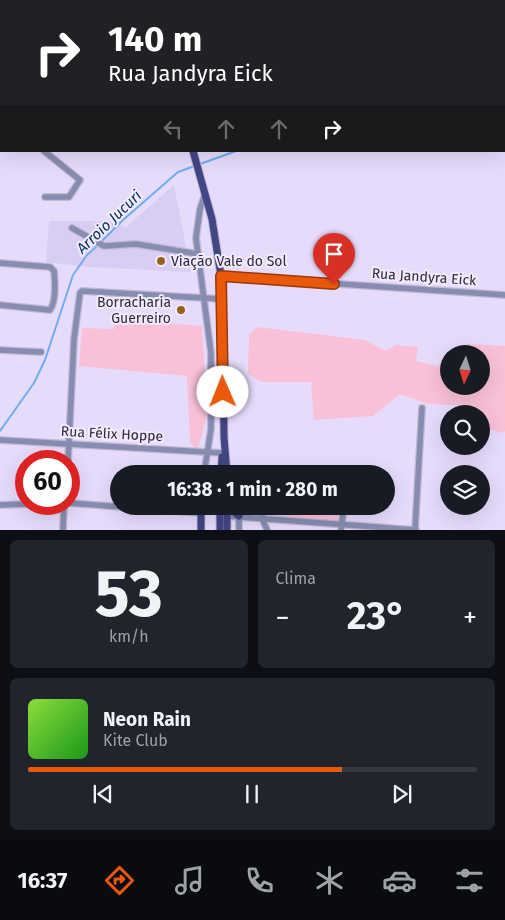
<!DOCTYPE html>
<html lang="pt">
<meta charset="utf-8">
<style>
:root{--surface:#171b24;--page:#20242c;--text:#f1f3f6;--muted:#9ea1a6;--line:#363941;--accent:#ea580c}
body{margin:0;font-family:"Fira Sans",sans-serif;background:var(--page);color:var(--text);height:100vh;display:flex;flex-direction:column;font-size:19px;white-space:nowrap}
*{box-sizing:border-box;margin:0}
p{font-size:16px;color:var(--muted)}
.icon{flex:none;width:28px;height:28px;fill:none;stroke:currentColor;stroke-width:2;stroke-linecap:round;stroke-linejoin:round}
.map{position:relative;height:530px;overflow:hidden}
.drawer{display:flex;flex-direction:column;gap:10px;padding:10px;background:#0d0f14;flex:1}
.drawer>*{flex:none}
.hud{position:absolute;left:0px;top:0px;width:505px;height:152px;box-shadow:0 5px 20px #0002;background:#202124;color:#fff;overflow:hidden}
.needle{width:32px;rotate:184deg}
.tools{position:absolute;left:440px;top:345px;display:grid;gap:10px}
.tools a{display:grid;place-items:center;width:50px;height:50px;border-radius:50%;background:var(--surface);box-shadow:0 5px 20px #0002;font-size:25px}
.speed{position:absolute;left:15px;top:450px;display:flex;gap:10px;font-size:25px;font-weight:700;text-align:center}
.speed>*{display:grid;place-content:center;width:65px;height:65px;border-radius:50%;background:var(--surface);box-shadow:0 5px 20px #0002;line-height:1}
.speed .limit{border:8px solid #d22;background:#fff;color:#111}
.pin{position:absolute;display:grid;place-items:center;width:42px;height:42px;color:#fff;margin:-51px -21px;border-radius:50% 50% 50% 0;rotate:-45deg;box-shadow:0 0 5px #0007}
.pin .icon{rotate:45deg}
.me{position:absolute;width:55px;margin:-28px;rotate:359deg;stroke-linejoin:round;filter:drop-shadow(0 0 4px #0008)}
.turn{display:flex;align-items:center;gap:18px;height:105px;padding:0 25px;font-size:22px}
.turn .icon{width:65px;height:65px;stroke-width:2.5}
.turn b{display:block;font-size:35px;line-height:42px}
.lanes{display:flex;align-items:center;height:48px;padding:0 25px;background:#0003;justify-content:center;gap:25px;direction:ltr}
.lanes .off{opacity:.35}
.big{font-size:38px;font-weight:700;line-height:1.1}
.drawer .widget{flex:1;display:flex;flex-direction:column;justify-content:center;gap:8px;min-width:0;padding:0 18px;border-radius:8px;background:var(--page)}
.drawer .dial{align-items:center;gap:0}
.dial b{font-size:65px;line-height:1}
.song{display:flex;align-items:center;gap:15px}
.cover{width:60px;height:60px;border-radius:8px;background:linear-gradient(135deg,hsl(90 70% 55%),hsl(120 70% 35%))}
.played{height:5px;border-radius:2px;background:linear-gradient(90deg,var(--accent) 70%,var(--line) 70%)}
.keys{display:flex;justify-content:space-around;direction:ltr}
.heat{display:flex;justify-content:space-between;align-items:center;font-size:28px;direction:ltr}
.drawer .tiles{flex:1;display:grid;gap:10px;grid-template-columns:1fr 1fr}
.widget:last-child{grid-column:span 2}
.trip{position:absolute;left:110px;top:465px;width:285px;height:50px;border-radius:25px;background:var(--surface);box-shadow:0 5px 20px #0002;font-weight:700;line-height:50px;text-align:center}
.menu{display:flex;height:80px;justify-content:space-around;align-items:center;background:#090b0e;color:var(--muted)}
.menu .icon{width:35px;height:35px}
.menu .active{color:var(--accent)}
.menu b{font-size:22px;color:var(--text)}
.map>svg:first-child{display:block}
.built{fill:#dacdf3}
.green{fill:#f9c1d8}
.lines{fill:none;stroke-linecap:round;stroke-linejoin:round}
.stream{stroke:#6fadf2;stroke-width:2}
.minor-casing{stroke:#c2b8d4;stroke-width:8}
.major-casing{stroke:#c2b8d4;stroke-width:9}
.minor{stroke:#878db1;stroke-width:5.5}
.major{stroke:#414684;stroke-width:7}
.route-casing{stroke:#983908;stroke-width:12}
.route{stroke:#ea580c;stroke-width:9}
.poi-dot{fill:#98601b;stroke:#f2ebff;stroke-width:2}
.labels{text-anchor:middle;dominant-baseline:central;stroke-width:4;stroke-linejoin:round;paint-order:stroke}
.poi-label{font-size:14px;fill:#2f2a36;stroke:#f2ebff;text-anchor:start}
.street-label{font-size:14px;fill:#2f2a36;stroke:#f2ebff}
.water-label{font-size:15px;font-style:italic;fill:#093661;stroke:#f2ebff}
</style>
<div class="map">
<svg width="505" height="530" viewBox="0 0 505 530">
<rect width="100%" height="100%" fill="#e7dbfc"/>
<polygon class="built" points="174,185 191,272 88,267 46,262 49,221 108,221 126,227"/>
<g class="green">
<polygon points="115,319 202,326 207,415 198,449 191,444 190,439 187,376 79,366 82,328 114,329"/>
<polygon points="257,327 365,340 385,351 396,345 418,347 416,361 437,366 449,358 449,386 481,386 481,354 454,354 467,344 505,346 505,431 503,433 489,429 483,414 471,406 428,404 400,394 373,416 314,420 311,382 262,382 248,374 249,334"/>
<polygon points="270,506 341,506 341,521 266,515"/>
</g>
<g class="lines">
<g class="stream">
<polyline points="501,1 502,0"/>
<polyline points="101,242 123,220 178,172 236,151"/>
<polyline points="0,431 34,383 45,360 73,275 87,255 98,245"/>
</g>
<defs>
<g id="minor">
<polyline points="173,0 173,1"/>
<polyline points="13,1 13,0"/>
<polyline points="83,1 83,0"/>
<polyline points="469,1 470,0"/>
<polyline points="0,83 1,83"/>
<polyline points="0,130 1,130"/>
<polyline points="44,151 80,180 69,197 45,197"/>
<polyline points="72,228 104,246 136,244 198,254"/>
<path d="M0,263L50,267L54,271C55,281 56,302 50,310L0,305"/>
<polyline points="221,276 505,295"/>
<polyline points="0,350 41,352"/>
<polyline points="0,440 222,453"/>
<polyline points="68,461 74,339 80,293 82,291 222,299"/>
<polyline points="204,474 211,429 211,353 196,238 200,209 205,194"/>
<polyline points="69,503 201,513 201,511"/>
<polyline points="0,505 26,504"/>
<polyline points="265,506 262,518 267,530"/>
<polyline points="227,516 416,530"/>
<polyline points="239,516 239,530"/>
<polyline points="63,530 64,504"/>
<polyline points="341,530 344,506"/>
<polyline points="415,530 422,408"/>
</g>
<g id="major">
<polyline points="160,0 160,1"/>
<polyline points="193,151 212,219 221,276 223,338 224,437 227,474"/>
<polyline points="221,474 222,457"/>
<polyline points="230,506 233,511 239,516"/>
<polyline points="201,530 201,513 204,506"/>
<polyline points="220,530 220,506"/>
<polyline points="227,530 227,506"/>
</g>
</defs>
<use href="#minor" class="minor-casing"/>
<use href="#major" class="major-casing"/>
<use href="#minor" class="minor"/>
<use href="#major" class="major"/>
</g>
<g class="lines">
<defs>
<polyline id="route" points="223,392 221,276 334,284"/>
</defs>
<use href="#route" class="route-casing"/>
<use href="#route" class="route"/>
</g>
<g class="poi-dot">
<circle cx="161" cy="261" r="5"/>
<circle cx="181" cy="310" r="5"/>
</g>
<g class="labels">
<g class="poi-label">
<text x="171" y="261">Viação Vale do Sol</text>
<text x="171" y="302" text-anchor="end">Borracharia<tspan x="171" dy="16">Guerreiro</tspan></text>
</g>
<g class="street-label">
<text transform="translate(424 277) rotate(4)">Rua Jandyra Eick</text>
<text transform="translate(112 434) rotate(3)">Rua Félix Hoppe</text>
</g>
<g class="water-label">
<text transform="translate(109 222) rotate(-44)">Arroio Jucuri</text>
</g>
</g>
</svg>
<div class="tools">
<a><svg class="needle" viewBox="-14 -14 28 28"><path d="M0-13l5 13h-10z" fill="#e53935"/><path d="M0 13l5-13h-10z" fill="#9ea1a6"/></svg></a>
<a><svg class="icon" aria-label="search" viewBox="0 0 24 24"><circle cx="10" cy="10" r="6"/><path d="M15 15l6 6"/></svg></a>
<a><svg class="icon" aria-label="layers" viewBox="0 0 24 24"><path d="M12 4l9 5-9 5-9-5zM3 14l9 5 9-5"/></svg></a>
</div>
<div class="speed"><div class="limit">60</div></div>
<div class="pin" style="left:334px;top:284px;background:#d93025"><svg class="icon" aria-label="arrive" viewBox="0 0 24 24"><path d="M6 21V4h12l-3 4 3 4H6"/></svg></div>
<svg class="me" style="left:223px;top:392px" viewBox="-20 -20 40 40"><circle r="19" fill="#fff"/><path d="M0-13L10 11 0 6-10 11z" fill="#ea580c"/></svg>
<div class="trip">16:38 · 1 min · 280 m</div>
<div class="hud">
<div class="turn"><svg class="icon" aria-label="right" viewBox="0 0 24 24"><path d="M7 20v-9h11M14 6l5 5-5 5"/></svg><div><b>140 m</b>Rua Jandyra Eick</div></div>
<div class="lanes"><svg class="icon off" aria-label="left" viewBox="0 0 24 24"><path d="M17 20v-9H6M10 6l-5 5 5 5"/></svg><svg class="icon off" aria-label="ahead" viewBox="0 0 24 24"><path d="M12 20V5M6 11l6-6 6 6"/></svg><svg class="icon off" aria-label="ahead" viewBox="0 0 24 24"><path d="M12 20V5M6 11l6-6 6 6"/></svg><svg class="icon" aria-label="right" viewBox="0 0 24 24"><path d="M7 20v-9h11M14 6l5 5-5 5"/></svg></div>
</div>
</div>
<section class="drawer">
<div class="tiles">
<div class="widget dial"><b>53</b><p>km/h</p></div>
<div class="widget"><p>Clima</p>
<div class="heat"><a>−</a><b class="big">23°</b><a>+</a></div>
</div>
<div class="widget">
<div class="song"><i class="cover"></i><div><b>Neon Rain</b><p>Kite Club</p></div></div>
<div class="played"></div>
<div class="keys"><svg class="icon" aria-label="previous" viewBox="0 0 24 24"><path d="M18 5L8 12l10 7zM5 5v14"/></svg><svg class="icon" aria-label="pause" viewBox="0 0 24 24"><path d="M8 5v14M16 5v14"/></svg><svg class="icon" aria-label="next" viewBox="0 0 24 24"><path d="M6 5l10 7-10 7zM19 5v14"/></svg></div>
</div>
</div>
</section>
<nav class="menu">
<b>16:37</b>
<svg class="icon active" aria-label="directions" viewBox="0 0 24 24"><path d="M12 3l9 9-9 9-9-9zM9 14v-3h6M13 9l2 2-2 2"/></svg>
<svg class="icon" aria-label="music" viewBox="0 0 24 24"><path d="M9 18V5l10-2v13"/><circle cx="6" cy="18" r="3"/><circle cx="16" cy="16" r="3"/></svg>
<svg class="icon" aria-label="phone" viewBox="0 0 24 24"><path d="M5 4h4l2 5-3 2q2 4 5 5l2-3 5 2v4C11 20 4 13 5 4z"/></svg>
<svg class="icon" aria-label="climate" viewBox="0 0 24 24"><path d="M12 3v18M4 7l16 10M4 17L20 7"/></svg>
<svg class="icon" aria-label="car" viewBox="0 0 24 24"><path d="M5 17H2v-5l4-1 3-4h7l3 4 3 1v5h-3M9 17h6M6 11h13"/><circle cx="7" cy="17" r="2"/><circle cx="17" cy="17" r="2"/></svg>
<svg class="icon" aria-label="filters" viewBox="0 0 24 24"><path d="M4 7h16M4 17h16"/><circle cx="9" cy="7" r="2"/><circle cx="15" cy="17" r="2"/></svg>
</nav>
